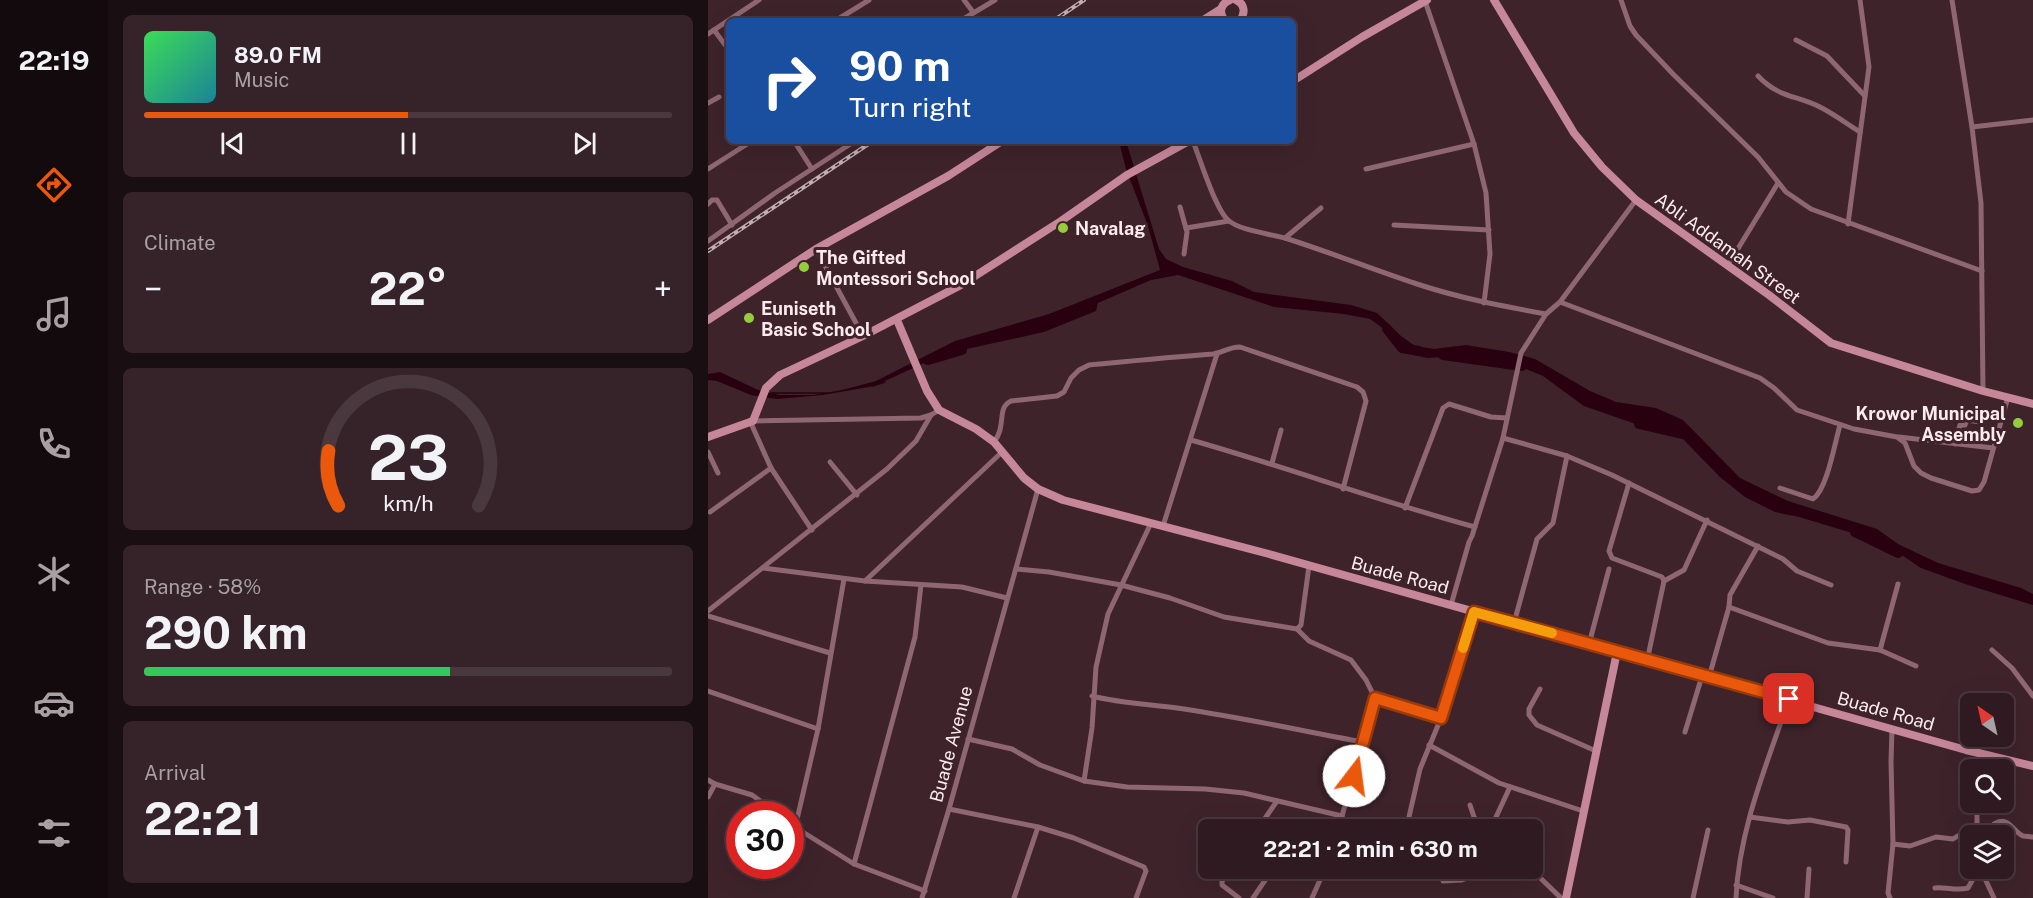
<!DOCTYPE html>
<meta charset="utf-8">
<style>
:root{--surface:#2e1a20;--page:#362329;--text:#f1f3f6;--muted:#a7a1a5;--line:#49383e;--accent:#ea580c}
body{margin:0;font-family:"Public Sans",sans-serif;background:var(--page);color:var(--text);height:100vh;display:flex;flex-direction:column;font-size:22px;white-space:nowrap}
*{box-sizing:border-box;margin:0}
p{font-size:20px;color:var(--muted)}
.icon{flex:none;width:33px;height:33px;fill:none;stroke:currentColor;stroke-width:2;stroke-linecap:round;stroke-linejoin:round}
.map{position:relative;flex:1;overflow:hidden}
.side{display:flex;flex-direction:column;gap:15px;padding:15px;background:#190e12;width:600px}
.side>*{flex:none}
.top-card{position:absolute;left:18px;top:18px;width:570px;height:126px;border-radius:9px;box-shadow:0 6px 24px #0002,0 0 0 2px var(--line);background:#1a4fa0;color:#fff;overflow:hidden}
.needle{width:39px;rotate:326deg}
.controls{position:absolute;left:1252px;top:693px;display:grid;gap:12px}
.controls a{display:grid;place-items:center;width:54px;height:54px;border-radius:9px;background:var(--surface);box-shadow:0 6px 24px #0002,0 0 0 2px var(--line);font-size:30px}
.speed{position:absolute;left:18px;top:801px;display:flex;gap:12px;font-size:30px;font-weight:700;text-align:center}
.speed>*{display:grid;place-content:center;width:78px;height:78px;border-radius:50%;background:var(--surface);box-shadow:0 6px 24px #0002,0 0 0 2px var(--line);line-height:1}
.speed .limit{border:9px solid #d22;background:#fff;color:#111}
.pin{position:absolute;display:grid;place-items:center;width:51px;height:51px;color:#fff;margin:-26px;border-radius:12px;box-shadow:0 3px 9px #0006}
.me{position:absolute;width:66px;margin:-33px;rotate:15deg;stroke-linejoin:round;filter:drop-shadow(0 0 4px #0008)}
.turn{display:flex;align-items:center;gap:21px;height:126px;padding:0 24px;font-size:27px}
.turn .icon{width:78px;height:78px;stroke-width:2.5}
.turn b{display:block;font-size:42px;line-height:51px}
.big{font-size:45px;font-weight:700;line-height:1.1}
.side .tile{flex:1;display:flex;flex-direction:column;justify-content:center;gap:9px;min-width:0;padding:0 21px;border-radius:9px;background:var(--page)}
.side .dial{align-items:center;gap:0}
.dial svg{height:156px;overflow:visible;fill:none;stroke:var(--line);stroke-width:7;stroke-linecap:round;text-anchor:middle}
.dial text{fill:var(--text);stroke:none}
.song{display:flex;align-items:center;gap:18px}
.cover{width:72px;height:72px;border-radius:9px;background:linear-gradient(135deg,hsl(130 70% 55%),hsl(190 70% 35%))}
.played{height:6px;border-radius:3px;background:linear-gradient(90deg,var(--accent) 50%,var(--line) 50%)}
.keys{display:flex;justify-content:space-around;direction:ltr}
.heat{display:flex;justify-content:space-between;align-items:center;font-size:33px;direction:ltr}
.charge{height:9px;border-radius:4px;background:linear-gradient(90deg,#34c759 58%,var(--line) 0)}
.trip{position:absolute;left:490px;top:819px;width:345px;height:60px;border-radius:9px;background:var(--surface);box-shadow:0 6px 24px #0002,0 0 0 2px var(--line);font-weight:700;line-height:60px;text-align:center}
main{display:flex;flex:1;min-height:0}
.dock{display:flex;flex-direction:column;width:108px;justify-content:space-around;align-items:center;background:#120a0d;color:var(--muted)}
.dock .icon{width:42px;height:42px}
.dock .active{color:var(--accent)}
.dock b{font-size:27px;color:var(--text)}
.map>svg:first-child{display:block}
.water{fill:#28000f}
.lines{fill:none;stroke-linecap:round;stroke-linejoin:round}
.stream{stroke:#28000f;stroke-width:1.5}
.river{stroke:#28000f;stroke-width:10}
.street{stroke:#8f6772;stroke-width:5}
.secondary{stroke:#c68799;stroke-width:8}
.rail-casing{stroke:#c3aeb4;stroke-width:4}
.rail{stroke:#3e232b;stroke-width:1.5;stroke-dasharray:4.5;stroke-linecap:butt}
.route-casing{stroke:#983908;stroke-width:15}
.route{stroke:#ea580c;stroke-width:10}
.slow{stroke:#f59e0b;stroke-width:10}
.poi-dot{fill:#95cc3b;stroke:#3e232b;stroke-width:2}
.labels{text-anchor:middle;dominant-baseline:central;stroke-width:6;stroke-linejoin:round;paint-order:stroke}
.poi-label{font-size:18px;font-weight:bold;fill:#feebf0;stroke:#3e232b;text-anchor:start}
.street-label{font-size:18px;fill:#feebf0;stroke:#3e232b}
</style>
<main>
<nav class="dock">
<b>22:19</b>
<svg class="icon active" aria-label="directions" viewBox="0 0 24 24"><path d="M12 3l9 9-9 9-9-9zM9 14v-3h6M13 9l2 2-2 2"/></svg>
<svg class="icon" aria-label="music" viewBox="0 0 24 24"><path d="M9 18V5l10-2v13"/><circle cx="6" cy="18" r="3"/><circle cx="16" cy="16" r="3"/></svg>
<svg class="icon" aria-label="phone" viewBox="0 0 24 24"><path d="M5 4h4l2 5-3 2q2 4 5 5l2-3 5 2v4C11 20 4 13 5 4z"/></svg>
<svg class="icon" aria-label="climate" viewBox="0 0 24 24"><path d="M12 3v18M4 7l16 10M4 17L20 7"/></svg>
<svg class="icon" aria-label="car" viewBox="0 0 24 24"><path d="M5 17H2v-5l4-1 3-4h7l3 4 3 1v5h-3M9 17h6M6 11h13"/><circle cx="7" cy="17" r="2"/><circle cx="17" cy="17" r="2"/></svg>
<svg class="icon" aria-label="filters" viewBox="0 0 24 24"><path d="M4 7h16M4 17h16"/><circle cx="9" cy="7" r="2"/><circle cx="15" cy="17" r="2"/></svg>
</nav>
<section class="side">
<div class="tile">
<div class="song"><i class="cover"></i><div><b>89.0 FM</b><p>Music</p></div></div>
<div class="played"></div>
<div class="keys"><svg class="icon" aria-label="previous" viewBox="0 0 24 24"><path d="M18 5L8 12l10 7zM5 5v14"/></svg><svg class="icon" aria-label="pause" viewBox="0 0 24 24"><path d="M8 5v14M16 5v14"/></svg><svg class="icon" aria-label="next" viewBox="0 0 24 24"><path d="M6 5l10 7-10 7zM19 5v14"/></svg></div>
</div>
<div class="tile"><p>Climate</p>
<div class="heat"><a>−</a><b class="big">22°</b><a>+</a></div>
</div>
<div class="tile dial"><svg viewBox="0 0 100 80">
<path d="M14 69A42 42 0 1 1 86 69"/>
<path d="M14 69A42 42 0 0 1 9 41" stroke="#ea580c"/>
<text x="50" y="56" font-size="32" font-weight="700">23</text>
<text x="50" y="72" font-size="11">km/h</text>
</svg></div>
<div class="tile"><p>Range · 58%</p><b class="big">290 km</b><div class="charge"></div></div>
<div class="tile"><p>Arrival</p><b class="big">22:21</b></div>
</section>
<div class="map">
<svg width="1325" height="898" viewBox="0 0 1325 898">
<rect width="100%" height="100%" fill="#3e232b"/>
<polygon class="water" points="411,141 418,141 451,249 458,259 475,267 524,281 546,292 643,305 669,313 693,336 707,346 726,349 758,345 801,352 827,359 882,391 908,402 948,408 975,420 1032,478 1080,501 1169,529 1190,544 1230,563 1313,588 1325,594 1325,605 1260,585 1213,568 1167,537 1154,536 1091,517 1067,512 1037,497 1012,477 972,436 955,426 936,427 876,406 835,376 796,360 767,355 719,358 702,354 676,329 662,319 636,314 566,307 470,275 443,280 390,303 388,311 336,332 236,354 166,386 115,395 69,399 43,395 9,381 0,380 0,374 12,372 50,390 72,395 105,395 134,390 168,381 247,341 341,314 452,270 440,226 418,169"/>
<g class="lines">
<g class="stream">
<polyline points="165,386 177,382"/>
<polyline points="63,393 119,393"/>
</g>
<g class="river">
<polyline points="679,329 694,348 711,351"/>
<polyline points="735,355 814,366"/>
<polyline points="220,360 254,350"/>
<polyline points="931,424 974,434"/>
<polyline points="1147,532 1190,553"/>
</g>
<g class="street">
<polyline points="256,0 265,12"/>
<polyline points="913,0 922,26 928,35 966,75 1050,157 1078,192 1103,209 1274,271"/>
<polyline points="1244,0 1264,127 1273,203 1275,391"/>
<polyline points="717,1 766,144 778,193 782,254 776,303"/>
<polyline points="127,21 161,0"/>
<polyline points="252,21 287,0"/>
<polyline points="6,30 21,50"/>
<polyline points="0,34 51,0"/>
<polyline points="1088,40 1119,56 1157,96"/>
<path d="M1050,76C1071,98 1088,95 1112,107C1126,114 1139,124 1152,132"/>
<polyline points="0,103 11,97"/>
<polyline points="1264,127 1325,120"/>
<polyline points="86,141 104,169"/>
<path d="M485,141C492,159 507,208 520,220C532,231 564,234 580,239C624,253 666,270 709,284C751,298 794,306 838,314"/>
<polyline points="0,169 44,141"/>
<polyline points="658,169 766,144"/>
<polyline points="0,204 4,200 9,200 24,225"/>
<polyline points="472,207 479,232 476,254"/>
<polyline points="1140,224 1161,67 1152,0"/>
<polyline points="686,225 781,230"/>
<polyline points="478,228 521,221"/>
<polyline points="577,238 613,208"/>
<polyline points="0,241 67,193 147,141"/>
<polyline points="108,249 155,336"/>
<polyline points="1020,265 1070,183"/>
<polyline points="852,302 1052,378 1066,388 1089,410 1146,429 1189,437 1197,443 1206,466 1213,473 1223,478 1264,491 1271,490 1276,482 1300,397"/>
<polyline points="42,421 63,468 104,530"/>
<polyline points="45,421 213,418 223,415 231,410"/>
<polyline points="1191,437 1285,448"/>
<polyline points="795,438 859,456 904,475 1075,559 1089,571 1123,585"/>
<path d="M483,440C578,467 671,501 767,527"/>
<path d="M286,442C299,426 288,408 303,401L349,396L356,392L363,378L371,370L381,365C423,361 464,357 505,354C515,353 520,347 532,347L649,387L655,392L658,401L635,489"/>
<polyline points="1247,444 1252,425 1257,425 1259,420 1272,422"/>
<polyline points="0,452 10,473"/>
<polyline points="122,462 149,495"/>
<polyline points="564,463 573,430"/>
<polyline points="921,483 901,551 904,558 954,577 956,581 939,661"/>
<path d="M1072,488L1105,499C1119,490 1127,442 1132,425"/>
<polyline points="697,508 735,408 741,404 783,417 799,418"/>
<polyline points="2,512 63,468"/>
<polyline points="455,526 509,354"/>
<polyline points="55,568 157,581 254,587 299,598"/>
<polyline points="308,569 341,572 413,585 462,598 516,617 589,629 601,641 643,660 658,680 667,698 634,816 634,830"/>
<polyline points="157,581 294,452"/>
<polyline points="956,581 976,570 999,520"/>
<polyline points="743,605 761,542 764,536 795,438 813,353 838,314 852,302 928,200"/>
<polyline points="1021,607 1120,643 1172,650 1208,666"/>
<polyline points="0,611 179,469 208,441 223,415"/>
<polyline points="0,616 122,653"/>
<polyline points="806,623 829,539 845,523 859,456"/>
<polyline points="589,629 593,625 601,566"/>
<polyline points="881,644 901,569"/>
<polyline points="1172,650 1190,584"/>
<polyline points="1284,650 1304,668 1325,696"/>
<polyline points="1001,677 1021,607 1022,595 1050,546"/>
<polyline points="832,689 821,709 821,715 829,725 888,751"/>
<polyline points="0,691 110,729"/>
<path d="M384,696C415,704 446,704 476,709C536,718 595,731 655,742"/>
<polyline points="667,698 733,718"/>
<polyline points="977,732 994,676"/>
<polyline points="260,739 304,749 332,765 376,781 419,787 497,789 536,793 634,816"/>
<polyline points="721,745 791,783 875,811"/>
<polyline points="1274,770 1276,754"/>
<polyline points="0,780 7,784 44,795 71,814"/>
<polyline points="376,781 384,728 388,667 400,614 443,523"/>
<polyline points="0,797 7,784"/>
<polyline points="762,805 766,817 775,830"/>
<polyline points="241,809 330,827 366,838 436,867 438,871 428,898"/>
<polyline points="1042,817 1080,822 1102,820 1138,827 1140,830 1138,862"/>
<polyline points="652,822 661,827 681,830"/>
<polyline points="82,824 146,864 217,891"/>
<polyline points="87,828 110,729 136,579"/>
<polyline points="549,830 569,801"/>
<polyline points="698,830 712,769 733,718 766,612"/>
<polyline points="782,830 802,787"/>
<polyline points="1269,836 1269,802"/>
<path d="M1286,836V824C1301,815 1304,831 1315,836C1316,836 1324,837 1325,837"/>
<polyline points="1185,844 1202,846 1228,837 1245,839 1269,824"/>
<polyline points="146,864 207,637 213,585"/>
<polyline points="523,868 514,881 514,885 531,898"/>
<polyline points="822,868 853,898"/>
<polyline points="1272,868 1286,898"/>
<polyline points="753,880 790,868"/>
<polyline points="735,881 753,880 759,868"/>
<polyline points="1028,885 1065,898"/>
<path d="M1227,888C1238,887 1250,891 1260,888L1265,879L1267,868"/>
<polyline points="214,898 241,809 330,489"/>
<polyline points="306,898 330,827"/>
<polyline points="545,898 560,876"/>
<polyline points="604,898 612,880 622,868"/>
<polyline points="985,898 1000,830"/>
<path d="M1028,898C1031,829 1059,764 1081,699"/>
<polyline points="1099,898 1101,869"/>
<polyline points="1182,898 1180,893 1185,844 1183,762 1184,729"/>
</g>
<g class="secondary">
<path d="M528,0C537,4 538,14 531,21"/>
<polyline points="786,0 866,133 894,167 928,200 1061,295 1123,343 1275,391 1325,404"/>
<polyline points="494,21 513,9"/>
<path d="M518,21C510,14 512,4 522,0"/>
<polyline points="585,81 654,37 719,0"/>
<polyline points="0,320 108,249 240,176 294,141"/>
<polyline points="189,320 219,391 231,410 268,429 286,442 316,478 330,489 355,500 561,554 1258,750 1325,766"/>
<polyline points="0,437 45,421 58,388 72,375 155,336 253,285 353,221 419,175 481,141"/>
<polyline points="858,898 909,652"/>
</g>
<defs>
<g id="rail">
<polyline points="345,21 376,0"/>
<polyline points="0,251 165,141"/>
</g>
</defs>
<use href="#rail" class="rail-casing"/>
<use href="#rail" class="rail"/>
</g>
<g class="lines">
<defs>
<polyline id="route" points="646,776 667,698 733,718 766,612 1081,699"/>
</defs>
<use href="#route" class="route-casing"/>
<use href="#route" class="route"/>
<polyline class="slow" points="755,648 766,612 844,633"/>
</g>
<g class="poi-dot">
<circle cx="355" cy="228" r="6"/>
<circle cx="96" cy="267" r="6"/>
<circle cx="41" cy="318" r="6"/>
<circle cx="1310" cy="423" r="6"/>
</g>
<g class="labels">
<g class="poi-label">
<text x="367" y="228">Navalag</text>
<text x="108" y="257">The Gifted<tspan x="108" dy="21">Montessori School</tspan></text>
<text x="53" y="308">Euniseth<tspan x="53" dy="21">Basic School</tspan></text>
<text x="1298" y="413" text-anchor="end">Krowor Municipal<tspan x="1298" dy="21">Assembly</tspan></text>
</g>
<g class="street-label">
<text transform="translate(1020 248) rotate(36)">Abli Addamah Street</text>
<text transform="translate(692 575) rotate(15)">Buade Road</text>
<text transform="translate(1178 711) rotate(16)">Buade Road</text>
<text transform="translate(243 744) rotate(-75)">Buade Avenue</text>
</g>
</g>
</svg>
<div class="controls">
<a><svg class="needle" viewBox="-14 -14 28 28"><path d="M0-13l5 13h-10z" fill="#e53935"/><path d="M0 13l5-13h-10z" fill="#a7a1a5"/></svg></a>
<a><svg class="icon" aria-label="search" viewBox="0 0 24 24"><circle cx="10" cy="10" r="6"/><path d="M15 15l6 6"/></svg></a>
<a><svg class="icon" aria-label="layers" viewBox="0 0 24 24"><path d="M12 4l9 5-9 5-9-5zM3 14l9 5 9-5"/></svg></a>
</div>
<div class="speed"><div class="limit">30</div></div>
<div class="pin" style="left:1081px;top:699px;background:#d93025"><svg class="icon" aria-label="arrive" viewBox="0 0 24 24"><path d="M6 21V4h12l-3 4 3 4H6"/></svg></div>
<svg class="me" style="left:646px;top:776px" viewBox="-20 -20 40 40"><circle r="19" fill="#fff"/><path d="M0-13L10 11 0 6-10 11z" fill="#ea580c"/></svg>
<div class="trip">22:21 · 2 min · 630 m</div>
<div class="top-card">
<div class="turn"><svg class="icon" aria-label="right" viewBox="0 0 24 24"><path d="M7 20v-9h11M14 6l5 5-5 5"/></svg><div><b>90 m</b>Turn right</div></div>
</div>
</div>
</main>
